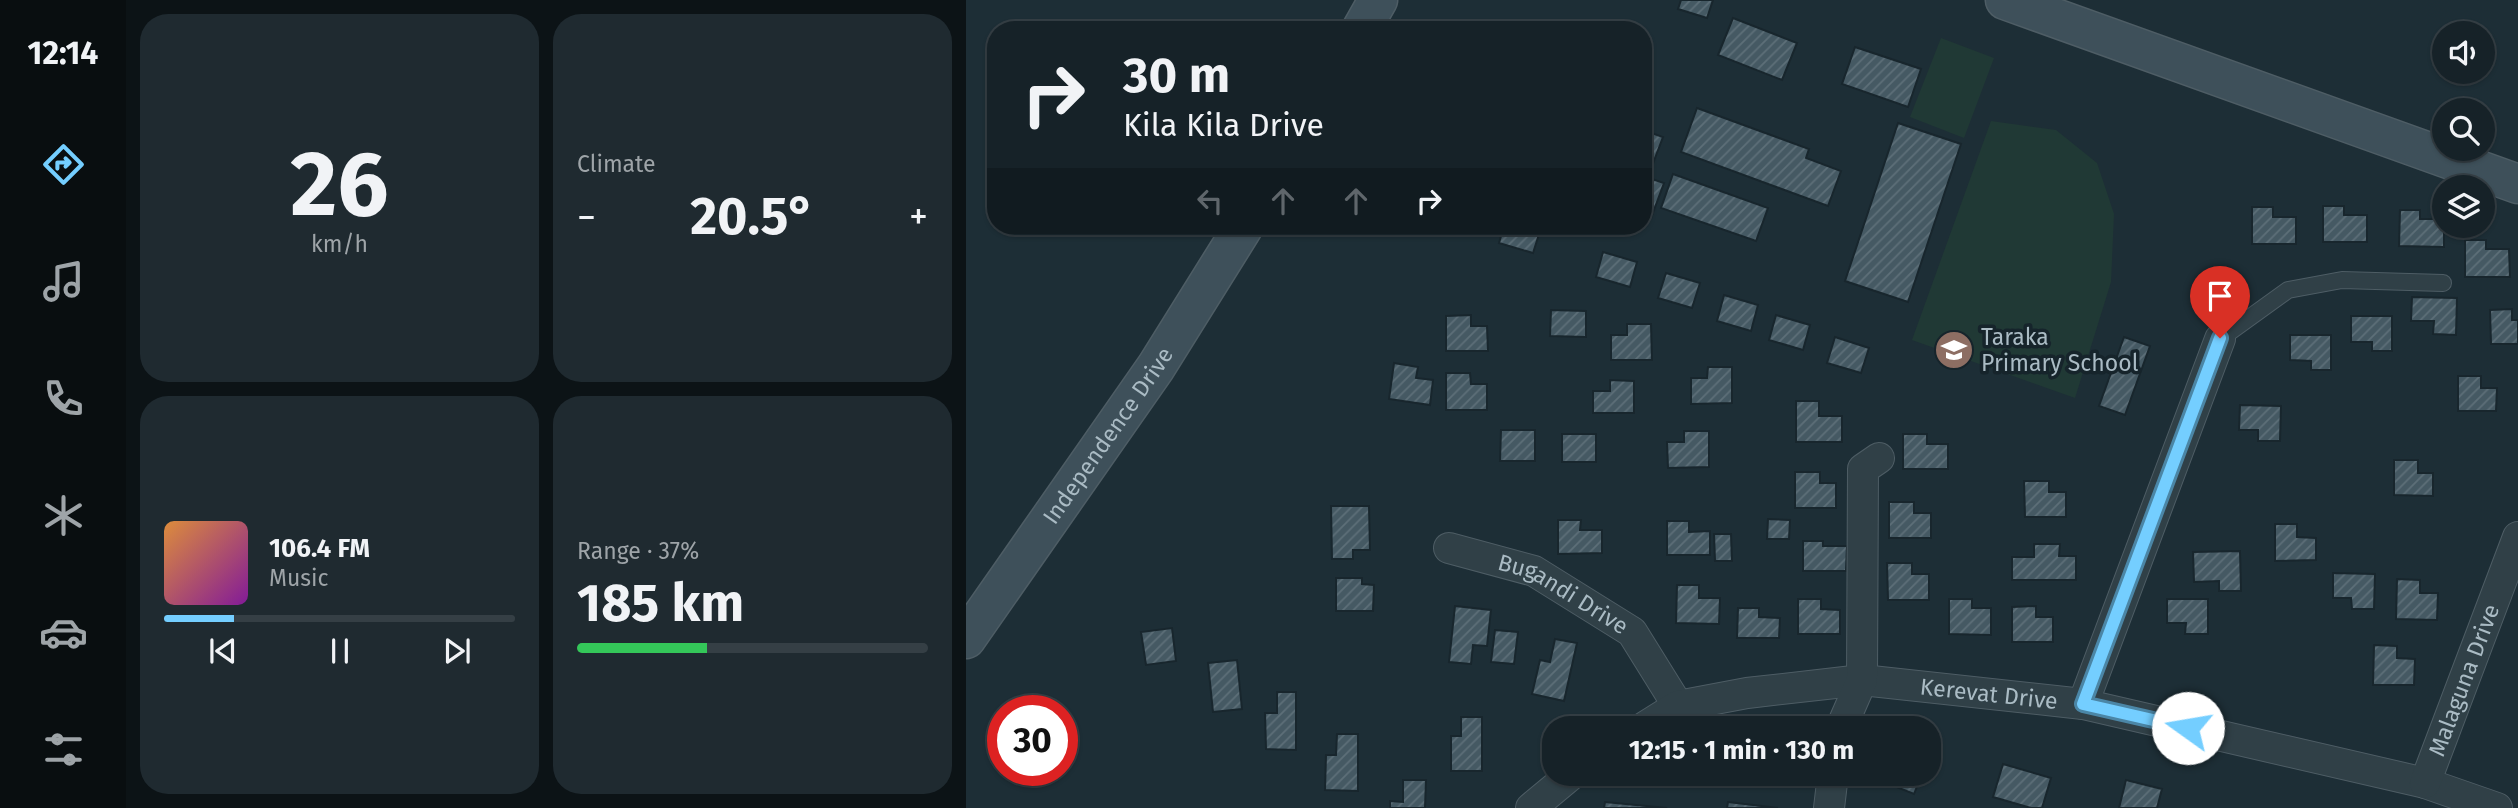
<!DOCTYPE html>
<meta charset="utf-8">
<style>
:root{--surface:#162228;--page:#1f2a30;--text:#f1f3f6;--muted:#9ea4a8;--line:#353f45;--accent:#74ceff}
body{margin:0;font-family:"Fira Sans",sans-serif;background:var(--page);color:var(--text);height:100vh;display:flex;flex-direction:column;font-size:26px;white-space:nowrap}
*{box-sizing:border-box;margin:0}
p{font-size:23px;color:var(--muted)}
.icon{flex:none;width:38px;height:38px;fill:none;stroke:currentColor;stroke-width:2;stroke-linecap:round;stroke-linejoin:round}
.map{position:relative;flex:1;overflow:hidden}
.side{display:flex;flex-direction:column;gap:14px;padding:14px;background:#0c1316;width:840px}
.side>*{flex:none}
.top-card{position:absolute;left:21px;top:21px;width:665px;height:214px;border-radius:28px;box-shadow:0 2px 5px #0004,0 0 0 2px var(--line);background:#162228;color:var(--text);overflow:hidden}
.tools{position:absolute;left:1466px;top:21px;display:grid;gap:14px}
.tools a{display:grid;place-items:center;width:63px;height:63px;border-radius:50%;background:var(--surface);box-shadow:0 2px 5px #0004,0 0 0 2px var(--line);font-size:35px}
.speed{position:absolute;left:21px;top:695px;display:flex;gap:14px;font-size:35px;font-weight:700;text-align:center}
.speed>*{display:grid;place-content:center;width:91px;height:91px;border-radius:50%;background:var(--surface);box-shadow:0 2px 5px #0004,0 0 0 2px var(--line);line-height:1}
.speed .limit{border:10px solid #d22;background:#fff;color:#111}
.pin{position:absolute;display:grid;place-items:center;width:60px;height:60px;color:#fff;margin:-72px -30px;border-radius:50% 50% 50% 0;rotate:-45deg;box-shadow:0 0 7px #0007}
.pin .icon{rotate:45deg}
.me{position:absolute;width:77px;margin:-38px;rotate:283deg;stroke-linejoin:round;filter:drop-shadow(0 0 5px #0008)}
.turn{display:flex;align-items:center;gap:24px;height:147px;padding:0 21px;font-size:32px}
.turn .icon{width:91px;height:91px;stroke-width:2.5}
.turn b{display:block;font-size:49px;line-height:60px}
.lanes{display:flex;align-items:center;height:66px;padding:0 21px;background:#0003;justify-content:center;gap:35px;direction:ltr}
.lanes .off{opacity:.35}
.big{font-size:52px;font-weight:700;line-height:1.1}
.side .card{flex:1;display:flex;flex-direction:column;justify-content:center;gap:10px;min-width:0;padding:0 24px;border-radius:28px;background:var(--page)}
.side .dial{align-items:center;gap:0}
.dial b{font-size:91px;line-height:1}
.song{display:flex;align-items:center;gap:21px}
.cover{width:84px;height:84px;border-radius:10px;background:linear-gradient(135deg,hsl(30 70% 55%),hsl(290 70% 35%))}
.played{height:7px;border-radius:4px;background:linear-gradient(90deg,var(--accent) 20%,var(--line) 20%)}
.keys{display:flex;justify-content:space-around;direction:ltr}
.heat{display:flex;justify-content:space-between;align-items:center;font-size:38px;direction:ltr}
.charge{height:10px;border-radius:5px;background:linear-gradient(90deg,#34c759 37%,var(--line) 0)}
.side .tiles{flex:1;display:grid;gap:14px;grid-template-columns:repeat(2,1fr)}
.trip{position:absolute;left:576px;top:716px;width:399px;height:70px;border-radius:28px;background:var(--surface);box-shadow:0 2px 5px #0004,0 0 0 2px var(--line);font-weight:700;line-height:70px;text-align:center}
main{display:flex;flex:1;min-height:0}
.menu{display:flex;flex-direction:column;width:126px;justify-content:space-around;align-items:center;background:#090e10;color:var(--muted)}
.menu .icon{width:49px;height:49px}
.menu .selected{color:var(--accent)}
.menu b{font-size:32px;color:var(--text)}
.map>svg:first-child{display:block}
.pitch{fill:#203935}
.building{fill:url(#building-hatch);stroke:#18262d;stroke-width:2}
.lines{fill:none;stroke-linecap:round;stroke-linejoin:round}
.lane-casing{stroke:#4e5d65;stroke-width:18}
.street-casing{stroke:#4e5d65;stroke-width:32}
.secondary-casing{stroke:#4e5d65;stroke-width:41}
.lane{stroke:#304047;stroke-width:16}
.street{stroke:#304047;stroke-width:30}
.secondary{stroke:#3e505a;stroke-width:38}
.route-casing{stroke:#4b86a6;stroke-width:18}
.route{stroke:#74ceff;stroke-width:12}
.labels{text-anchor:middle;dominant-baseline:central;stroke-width:7;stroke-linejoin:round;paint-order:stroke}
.poi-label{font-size:23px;fill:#aabbc4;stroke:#16242b;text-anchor:start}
.street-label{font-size:23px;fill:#aabbc4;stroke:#16242b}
</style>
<main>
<nav class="menu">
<b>12:14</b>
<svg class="icon selected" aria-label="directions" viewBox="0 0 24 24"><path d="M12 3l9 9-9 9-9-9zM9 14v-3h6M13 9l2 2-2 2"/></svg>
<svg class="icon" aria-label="music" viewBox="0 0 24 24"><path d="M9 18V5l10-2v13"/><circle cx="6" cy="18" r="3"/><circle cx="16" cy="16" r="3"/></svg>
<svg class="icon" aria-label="phone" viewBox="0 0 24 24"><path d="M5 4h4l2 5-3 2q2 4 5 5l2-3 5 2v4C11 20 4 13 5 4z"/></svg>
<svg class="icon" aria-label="climate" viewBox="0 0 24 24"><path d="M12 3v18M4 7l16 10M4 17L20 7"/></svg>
<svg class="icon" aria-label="car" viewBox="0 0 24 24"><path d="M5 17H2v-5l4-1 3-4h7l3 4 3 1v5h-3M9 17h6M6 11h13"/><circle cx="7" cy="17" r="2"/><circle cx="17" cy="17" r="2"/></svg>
<svg class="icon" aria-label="filters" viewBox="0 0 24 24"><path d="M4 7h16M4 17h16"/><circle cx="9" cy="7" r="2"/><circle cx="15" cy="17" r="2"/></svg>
</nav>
<section class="side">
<div class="tiles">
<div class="card dial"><b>26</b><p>km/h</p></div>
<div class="card"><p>Climate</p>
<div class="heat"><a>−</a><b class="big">20.5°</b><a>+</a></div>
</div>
<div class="card">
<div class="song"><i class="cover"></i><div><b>106.4 FM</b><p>Music</p></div></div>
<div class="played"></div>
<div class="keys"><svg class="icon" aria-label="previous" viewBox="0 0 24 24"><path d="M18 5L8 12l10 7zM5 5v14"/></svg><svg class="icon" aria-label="pause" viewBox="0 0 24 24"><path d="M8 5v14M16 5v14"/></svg><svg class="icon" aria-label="next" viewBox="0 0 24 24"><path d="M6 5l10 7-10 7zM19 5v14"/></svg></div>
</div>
<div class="card"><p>Range · 37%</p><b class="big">185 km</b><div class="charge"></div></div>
</div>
</section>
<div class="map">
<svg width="1552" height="808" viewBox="0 0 1552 808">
<defs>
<pattern id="building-hatch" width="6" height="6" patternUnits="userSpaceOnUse" patternTransform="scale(1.75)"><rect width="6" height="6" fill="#455963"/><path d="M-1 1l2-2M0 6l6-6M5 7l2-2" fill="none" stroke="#5d6f78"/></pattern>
</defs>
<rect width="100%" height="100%" fill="#1d2e36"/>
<g class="pitch">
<polygon points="975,38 1028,58 998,138 944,117"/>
<polygon points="1025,121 1090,130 1131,163 1148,214 1145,282 1109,398 946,340"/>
</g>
<g class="building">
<polygon points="715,0 747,0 741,18 712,9"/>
<polygon points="767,18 831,43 816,80 752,55"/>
<polygon points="889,47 955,69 942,107 876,84"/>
<polygon points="731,108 843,149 840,158 875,171 862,206 715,152"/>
<polygon points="932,123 995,144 942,302 879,281"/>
<polygon points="677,130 697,137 686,166 677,163"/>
<polygon points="707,174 802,208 790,241 695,208"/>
<polygon points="677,176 698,183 685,218 677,216"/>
<polygon points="1357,206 1378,206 1378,215 1401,215 1401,242 1357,242"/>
<polygon points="1286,207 1307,207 1307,217 1330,217 1330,244 1286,244"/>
<polygon points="1434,210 1454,210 1454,219 1478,219 1478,247 1433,246"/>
<polygon points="489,226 514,226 512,233"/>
<polygon points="538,226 575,228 567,253 533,243"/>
<polygon points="1499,240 1520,240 1520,249 1543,249 1544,277 1499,277"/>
<polygon points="637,252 671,262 664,287 630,277"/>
<polygon points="700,273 734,283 726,308 692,298"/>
<polygon points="758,295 792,305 785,331 751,321"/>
<polygon points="1446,297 1491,298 1490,335 1467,334 1468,321 1445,321"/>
<polygon points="1546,309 1546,320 1552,320 1552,344 1525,344 1524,310"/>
<polygon points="585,310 620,311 620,337 584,336"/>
<polygon points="505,315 505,326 521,326 522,351 480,351 480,316"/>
<polygon points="810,315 844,325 837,350 803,340"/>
<polygon points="1385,316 1426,316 1426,351 1406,351 1406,342 1385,342"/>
<polygon points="661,324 685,324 686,360 645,360 645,335 661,335"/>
<polygon points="1324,335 1365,335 1365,370 1345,370 1345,361 1324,360"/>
<polygon points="869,337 903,348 895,373 861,363"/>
<polygon points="1158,337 1184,346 1159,415 1133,406"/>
<polygon points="428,363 452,367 450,378 467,380 464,405 423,399"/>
<polygon points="742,367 766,367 766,403 725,404 725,378 741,378"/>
<polygon points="480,373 504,373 505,384 521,384 521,410 480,410"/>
<polygon points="1492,376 1515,376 1515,388 1531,388 1530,411 1492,411"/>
<polygon points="644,380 668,381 668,413 627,413 627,391 644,391"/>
<polygon points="830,401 853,401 853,416 876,416 876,442 830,442"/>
<polygon points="1274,405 1315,406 1314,441 1292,441 1292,430 1273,430"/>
<polygon points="535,430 569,430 569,461 534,461"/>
<polygon points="718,431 743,431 743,467 702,468 701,442 718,442"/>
<rect x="596" y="434" width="34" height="28"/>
<polygon points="937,434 961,434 961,444 982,444 982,469 937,469"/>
<polygon points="1428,460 1452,460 1452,473 1467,473 1467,496 1428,495"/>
<polygon points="829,472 854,472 854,483 870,483 870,508 829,508"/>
<polygon points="1058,481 1083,481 1083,492 1100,492 1100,517 1059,517"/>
<polygon points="923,502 948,502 948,513 965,513 965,538 923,538"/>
<polygon points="365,506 403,506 404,550 387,550 387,559 366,559"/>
<polygon points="802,519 824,520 823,539 801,539"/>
<polygon points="592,520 615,520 614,530 636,530 636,553 592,554"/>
<polygon points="701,521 723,521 723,532 744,531 744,555 701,555"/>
<polygon points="1309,524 1331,524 1331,537 1350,538 1350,560 1309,561"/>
<polygon points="748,534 765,534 766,561 749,561"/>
<polygon points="837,541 857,541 857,546 881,546 880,571 837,571"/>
<polygon points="1068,544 1094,544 1093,556 1110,556 1110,580 1046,580 1046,557 1068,557"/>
<polygon points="1274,551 1275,591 1253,591 1253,581 1228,582 1227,552"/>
<polygon points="921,563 946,563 946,574 963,574 963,600 922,600"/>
<polygon points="1367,573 1409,574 1408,609 1386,609 1385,598 1367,598"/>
<polygon points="370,578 396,578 396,584 408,585 407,611 370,611"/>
<polygon points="1431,579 1454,580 1454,593 1472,593 1471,620 1430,619"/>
<polygon points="711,585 733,585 733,598 754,598 753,624 710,623"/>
<polygon points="832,599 855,599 855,609 874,610 874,634 832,634"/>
<polygon points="983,599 1006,599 1006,608 1025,608 1025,635 983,634"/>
<polygon points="1201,599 1242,599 1242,634 1219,634 1220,623 1201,623"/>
<polygon points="489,606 525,610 521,646 507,645 505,664 483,662"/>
<polygon points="1070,606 1070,617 1087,617 1087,642 1046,642 1046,607"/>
<polygon points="772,608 793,608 793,617 814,618 813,638 771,638"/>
<polygon points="206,628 210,661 180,665 175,632"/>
<polygon points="529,630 552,632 548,664 525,662"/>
<polygon points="589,639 611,643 598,701 566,694 574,660 584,662"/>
<polygon points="1408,645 1431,646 1431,658 1449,659 1448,685 1407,685"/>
<polygon points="271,660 276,709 247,712 242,663"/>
<polygon points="311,692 330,692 330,750 300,749 299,713 311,713"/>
<polygon points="495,717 516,717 516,771 485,771 485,736 495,736"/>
<polygon points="371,734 392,734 392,791 359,790 360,755 370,755"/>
<polygon points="1037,764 1085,778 1076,808 1065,808 1027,797"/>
<polygon points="915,774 956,774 948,794 913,780"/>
<polygon points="437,780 460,780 459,808 424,808 424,801 437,802"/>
<polygon points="1160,780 1196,789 1191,808 1153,808"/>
<polygon points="639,802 701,808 638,808"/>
<polygon points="762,802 812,808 761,808"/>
</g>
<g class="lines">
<defs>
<polyline id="lane" points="1254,339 1322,290 1376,280 1477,283"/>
<g id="street">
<path id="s1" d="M483,548L568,571L666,632L712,706"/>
<polyline points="1117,704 1254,339"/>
<path id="s2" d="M677,728L712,706L781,693L896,680L1117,704L1459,783L1531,808"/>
<polyline points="875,728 896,680 897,469 913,458"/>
<path id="s3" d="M1459,783L1552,537"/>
<polyline points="565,808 606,774"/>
<polyline points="863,808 867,774"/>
</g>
<g id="secondary">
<polyline points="1039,0 1552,184"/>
<polyline points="395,30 412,0"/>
<path id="s4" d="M0,639L190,367L278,226"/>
</g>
</defs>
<use href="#lane" class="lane-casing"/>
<use href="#street" class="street-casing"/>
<use href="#secondary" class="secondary-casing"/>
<use href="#lane" class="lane"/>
<use href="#street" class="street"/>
<use href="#secondary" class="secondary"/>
</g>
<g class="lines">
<defs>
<polyline id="route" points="1222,728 1117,704 1254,338"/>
</defs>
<use href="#route" class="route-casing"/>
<use href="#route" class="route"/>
</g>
<defs>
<symbol id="school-disc" viewBox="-11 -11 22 22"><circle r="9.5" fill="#8d6e63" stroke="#16242b"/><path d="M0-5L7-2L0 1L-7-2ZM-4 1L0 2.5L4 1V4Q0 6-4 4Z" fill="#fff"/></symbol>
</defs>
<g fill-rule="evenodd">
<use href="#school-disc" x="966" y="328" width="44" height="44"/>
</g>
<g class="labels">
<g class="poi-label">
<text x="1015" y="337">Taraka<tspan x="1015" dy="26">Primary School</tspan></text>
</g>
<g class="street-label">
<text stroke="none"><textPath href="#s4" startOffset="248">Independence Drive</textPath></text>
<text stroke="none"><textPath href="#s1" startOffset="124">Bugandi Drive</textPath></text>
<text stroke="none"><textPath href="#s3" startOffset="110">Malaguna Drive</textPath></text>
<text stroke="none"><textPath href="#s2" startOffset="355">Kerevat Drive</textPath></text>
</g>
</g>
</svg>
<div class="tools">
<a><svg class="icon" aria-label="sound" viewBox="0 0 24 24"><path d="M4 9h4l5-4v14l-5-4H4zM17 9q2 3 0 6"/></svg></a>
<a><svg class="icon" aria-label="search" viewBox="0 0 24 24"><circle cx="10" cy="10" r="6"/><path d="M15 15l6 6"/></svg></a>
<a><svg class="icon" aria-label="layers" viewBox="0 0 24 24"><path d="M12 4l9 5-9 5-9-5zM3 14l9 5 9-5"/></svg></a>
</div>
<div class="speed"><div class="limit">30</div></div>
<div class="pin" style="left:1254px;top:338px;background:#d93025"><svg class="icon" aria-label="arrive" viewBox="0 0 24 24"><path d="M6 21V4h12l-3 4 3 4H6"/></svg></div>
<svg class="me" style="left:1222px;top:728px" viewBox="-20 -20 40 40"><circle r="19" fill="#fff"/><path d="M0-13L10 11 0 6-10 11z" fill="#74ceff"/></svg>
<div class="trip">12:15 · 1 min · 130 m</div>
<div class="top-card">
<div class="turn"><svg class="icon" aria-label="right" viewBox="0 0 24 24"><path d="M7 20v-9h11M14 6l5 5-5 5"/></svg><div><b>30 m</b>Kila Kila Drive</div></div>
<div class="lanes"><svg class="icon off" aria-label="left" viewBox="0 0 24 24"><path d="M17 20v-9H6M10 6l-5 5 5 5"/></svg><svg class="icon off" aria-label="ahead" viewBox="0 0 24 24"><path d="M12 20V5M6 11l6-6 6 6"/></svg><svg class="icon off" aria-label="ahead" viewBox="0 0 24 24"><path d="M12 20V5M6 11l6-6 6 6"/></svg><svg class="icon" aria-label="right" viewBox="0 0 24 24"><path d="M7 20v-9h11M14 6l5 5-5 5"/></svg></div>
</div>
</div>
</main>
